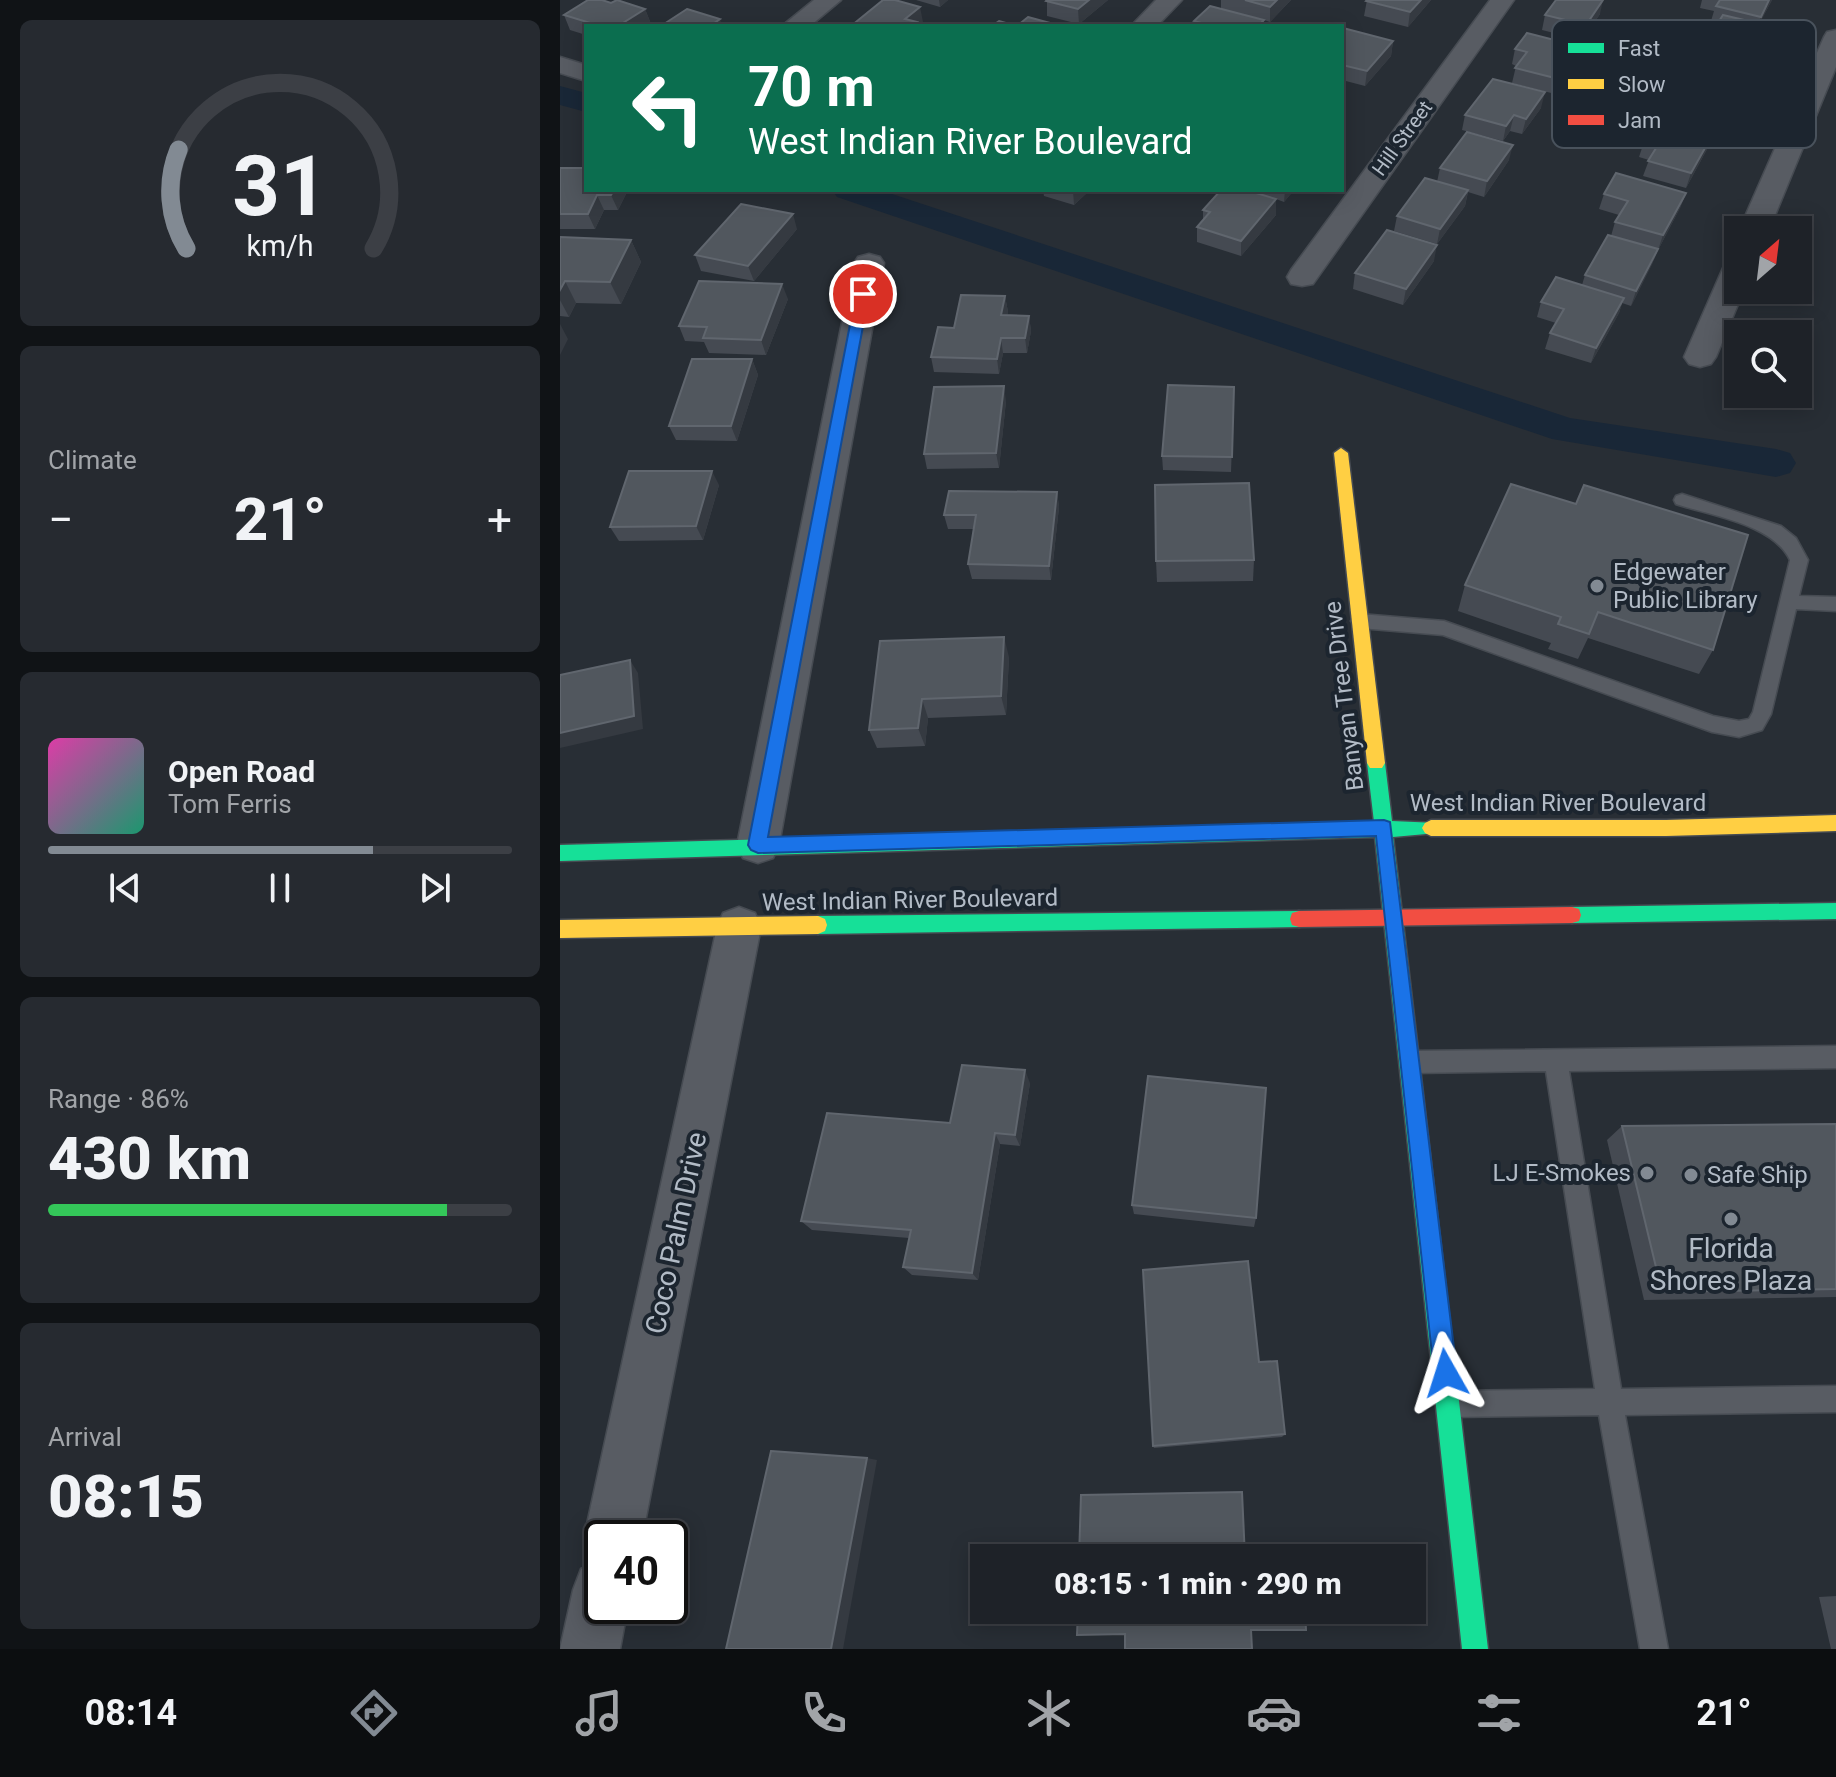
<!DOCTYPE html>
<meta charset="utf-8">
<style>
:root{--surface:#1e2228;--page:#262a30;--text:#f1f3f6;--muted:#a1a4a8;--line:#3c3f45;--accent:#828a93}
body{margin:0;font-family:Roboto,sans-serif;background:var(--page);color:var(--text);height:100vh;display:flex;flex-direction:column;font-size:30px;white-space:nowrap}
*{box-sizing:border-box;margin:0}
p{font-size:26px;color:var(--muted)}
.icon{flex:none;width:44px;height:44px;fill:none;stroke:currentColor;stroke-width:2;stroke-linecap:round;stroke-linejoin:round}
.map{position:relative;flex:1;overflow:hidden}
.sheet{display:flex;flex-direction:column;gap:20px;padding:20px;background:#101316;width:560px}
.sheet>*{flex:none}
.hud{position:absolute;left:24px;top:24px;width:760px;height:168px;border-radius:0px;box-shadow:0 4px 20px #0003,0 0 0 2px var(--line);background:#0b6e4f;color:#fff;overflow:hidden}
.needle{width:52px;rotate:28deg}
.buttons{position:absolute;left:1164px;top:216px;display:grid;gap:16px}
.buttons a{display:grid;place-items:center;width:88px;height:88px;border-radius:0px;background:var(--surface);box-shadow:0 4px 20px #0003,0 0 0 2px var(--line);font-size:40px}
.speed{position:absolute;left:24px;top:1520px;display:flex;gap:16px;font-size:40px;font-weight:700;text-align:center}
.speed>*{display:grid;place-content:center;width:104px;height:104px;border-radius:50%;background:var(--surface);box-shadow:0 4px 20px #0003,0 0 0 2px var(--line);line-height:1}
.speed .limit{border:4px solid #111;border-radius:12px;background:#fff;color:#111}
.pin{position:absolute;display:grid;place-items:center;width:68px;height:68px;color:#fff;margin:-34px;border:4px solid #fff;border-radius:50%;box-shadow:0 2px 8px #0007}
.me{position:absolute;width:88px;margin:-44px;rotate:354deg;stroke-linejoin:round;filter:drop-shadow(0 0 6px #0008)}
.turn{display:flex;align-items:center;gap:28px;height:168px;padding:0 32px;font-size:36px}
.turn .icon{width:104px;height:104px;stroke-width:2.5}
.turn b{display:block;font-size:56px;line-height:68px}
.big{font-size:60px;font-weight:800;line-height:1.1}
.sheet .widget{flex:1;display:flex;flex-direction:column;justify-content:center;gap:12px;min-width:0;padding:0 28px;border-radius:12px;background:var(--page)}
.sheet .dial{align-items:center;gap:0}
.dial svg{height:208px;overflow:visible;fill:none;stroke:var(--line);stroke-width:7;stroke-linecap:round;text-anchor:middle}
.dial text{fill:var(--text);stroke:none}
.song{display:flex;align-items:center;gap:24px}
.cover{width:96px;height:96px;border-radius:12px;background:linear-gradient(135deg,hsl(320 70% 55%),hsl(160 70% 35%))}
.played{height:8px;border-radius:4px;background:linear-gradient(90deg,var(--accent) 70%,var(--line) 70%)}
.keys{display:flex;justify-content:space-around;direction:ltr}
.heat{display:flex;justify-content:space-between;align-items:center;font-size:44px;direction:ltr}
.charge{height:12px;border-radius:6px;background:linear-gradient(90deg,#34c759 86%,var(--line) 0)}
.trip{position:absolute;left:410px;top:1544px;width:456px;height:80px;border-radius:0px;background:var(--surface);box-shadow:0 4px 20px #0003,0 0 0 2px var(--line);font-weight:800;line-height:80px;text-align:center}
.tabs{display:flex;height:128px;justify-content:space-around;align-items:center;background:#0c0e10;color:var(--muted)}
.tabs .icon{width:56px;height:56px}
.tabs .current{color:var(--accent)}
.tabs b{font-size:36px;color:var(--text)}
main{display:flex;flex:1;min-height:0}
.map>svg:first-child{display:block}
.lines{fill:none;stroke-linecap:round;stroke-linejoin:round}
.canal{fill:#192737;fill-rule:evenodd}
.lane-casing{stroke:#464b52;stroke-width:3}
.street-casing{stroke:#464b52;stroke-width:3}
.fast-casing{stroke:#464b52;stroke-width:3}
.slow-casing{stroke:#464b52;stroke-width:3}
.jam-casing{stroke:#464b52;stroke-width:3}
.lane{fill:#585c63;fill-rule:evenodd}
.street{fill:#585c63;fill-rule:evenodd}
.fast{fill:#16e098;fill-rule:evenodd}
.slow{fill:#ffcf43;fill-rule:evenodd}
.jam{fill:#f24e42;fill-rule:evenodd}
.wall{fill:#454a52}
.shaded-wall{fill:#353a41}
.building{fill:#51575e;stroke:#60666e;stroke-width:2}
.route{fill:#1a73e8;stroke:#114b97;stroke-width:2}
.poi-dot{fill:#828a93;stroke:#1c252f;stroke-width:3}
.labels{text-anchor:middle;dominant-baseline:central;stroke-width:8;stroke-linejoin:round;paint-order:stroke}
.far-street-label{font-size:20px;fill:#b2bbc6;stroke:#1c252f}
.poi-label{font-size:24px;fill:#b2bbc6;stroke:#1c252f;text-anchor:start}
.street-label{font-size:24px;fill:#b2bbc6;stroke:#1c252f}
.near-street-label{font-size:28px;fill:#b2bbc6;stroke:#1c252f}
.near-poi-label{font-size:28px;fill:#b2bbc6;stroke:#1c252f}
.key{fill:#1c252f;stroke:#49525c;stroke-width:2}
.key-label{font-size:22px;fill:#b2bbc6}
</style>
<main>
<section class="sheet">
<div class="widget dial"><svg viewBox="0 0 100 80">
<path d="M14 69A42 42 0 1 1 86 69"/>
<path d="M14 69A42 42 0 0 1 11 31" stroke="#828a93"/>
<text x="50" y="56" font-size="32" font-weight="700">31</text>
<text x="50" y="72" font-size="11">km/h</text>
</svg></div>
<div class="widget"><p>Climate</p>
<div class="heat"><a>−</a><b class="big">21°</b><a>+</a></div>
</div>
<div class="widget">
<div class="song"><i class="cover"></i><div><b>Open Road</b><p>Tom Ferris</p></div></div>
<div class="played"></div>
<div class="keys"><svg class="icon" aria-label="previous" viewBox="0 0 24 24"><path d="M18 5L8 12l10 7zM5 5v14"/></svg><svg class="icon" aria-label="pause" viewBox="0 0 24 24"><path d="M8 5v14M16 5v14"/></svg><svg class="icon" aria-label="next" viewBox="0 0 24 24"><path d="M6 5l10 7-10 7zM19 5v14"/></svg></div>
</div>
<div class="widget"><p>Range · 86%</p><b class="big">430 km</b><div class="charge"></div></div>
<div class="widget"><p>Arrival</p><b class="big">08:15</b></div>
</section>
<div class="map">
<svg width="1276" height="1649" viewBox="0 0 1276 1649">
<rect width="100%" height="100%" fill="#282e35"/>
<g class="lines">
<g class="canal">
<polygon points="0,86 26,93 26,112 0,105"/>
<polygon points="272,190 320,190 1010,418 1216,449 1230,453 1236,463 1230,473 1216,477 992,439 277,197"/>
</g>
<defs>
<g id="lane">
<path d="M1122,494L1221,526L1236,538L1248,560L1239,596L1276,597V611L1236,609L1211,714L1202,730L1179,737L1152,732L883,635L800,628L791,621L800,614L884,621L1153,716L1179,721L1189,719L1193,712L1230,560C1213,524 1152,516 1116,504L1114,500L1116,496Z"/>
<polygon points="1276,1046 1276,1068 1009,1071 1061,1389 1276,1386 1276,1412 1065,1415 1108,1649 1080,1649 1039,1415 889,1417 880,1413 876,1404 880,1395 889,1391 1035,1389 986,1071 853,1073 845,1070 842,1062 845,1054 853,1051"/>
</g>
<g id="street">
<polygon points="254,0 281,0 250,26 222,26"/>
<polygon points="596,0 622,0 597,26 571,26"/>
<polygon points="930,0 954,0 753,284 742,286 731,284 727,277 731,270"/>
<polygon points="1276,30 1276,67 1209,230 1179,230 1264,37 1267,32"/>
<polygon points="0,57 26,65 26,81 0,73"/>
<polygon points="309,254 320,257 324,263 219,845 213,858 198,863 183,858 177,845 294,263 298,257"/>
<polygon points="1178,259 1178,290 1184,290 1156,357 1151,364 1140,367 1129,364 1124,357 1163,268 1167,262"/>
<polygon points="179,907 195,913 201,927 82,1538 42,1538 42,1606 68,1606 60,1649 0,1649 13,1590 21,1569 40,1561 33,1558 24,1538 157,927 163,913"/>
</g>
<g id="fast">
<polygon points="816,756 822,758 825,763 832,821 877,823 880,828 877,833 833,837 928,1649 902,1649 815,837 0,861 0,845 814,822 807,763 810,758"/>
<polygon points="1276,903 1276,919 1012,923 1005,921 1003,915 1005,909 1012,907"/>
<polygon points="739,911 746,913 748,919 746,925 739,927 258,934 251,931 249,925 251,919 258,916"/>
</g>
<g id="slow">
<polygon points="781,448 788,453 825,763 822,768 810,768 807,763 774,453"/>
<polygon points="1276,815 1276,831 1106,836 871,836 865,833 862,828 865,823 871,820 1106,820"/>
<polygon points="258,916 265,919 267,925 265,931 258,934 0,938 0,920"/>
</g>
<polygon id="jam" points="1012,907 1019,909 1021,915 1019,921 1012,923 739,927 732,925 730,919 732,913 739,911"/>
</defs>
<use href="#lane" class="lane-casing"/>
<use href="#street" class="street-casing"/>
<use href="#fast" class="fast-casing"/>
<use href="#slow" class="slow-casing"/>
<use href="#jam" class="jam-casing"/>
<use href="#lane" class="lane"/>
<use href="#street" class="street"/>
<use href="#fast" class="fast"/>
<use href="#slow" class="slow"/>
<use href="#jam" class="jam"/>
</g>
<g class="wall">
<polygon points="356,0 388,0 380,7"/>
<polygon points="487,0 548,0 519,24 487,16"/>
<polygon points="661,0 731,0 710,22 704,20 704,26 634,26 634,21 661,9"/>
<polygon points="807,0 871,0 848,27 804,16"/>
<polygon points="1142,0 1212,0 1199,24 1201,24 1194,43 1208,46 1202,61 1192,79 1155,70 1149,84 1161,87 1155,102 1144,122 1152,140 1126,188 1083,176 1089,160 1079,157 1084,142 1120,125 1124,119 1083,108 1088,93 1137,63 1141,50 1158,23 1151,21 1154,11 1140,8"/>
<polygon points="51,3 85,9 91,24 87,26 26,26 26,35 10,30 4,15"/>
<polygon points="1040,14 1022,40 982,30 985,15"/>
<polygon points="782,29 833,41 831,56 805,86 782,80"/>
<polygon points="955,49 1022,63 999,95 952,83 956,66 952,64"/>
<polygon points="981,108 962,134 950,131 943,141 902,130 905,115"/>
<polygon points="949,160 924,197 908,192 905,206 877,244 834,231 837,216 877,182 880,168"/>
<polygon points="0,168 68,190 58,210 44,210 35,229 0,229"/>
<polygon points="483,190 530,190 514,205 484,196"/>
<polygon points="661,190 734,190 724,202 716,199 716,215 681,256 637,242 637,227 643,220 643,210"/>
<polygon points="1126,193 1120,208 1098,250 1092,264 1071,306 1062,303 1059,313 1031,363 985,349 990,333 996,323 977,317 981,302 1022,285 1025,275 1051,236 1055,222 1059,215 1039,209 1044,194"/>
<polygon points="237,229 194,281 141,271 135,255"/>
<polygon points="0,237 71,240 81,262 61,304 16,303 9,317 0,316"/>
<polygon points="874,261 843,305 793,289 795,273"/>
<polygon points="445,296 448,312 447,315 469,316 471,331 467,353 443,353 439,374 374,372 371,357 394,328"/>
<polygon points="228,299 206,355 149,353 144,342 125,341 119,326"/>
<polygon points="192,359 198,375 177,441 116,440 109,426"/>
<polygon points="674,387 671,472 603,470 602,456"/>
<polygon points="446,401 439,468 367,469 364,454"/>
<polygon points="951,484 1153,650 1139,674 1028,638 1018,659 988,649 991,643 898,611 905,585"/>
<polygon points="159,485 143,540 59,541 50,527"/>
<polygon points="497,492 499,507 491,580 412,579 408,564 414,529 388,529 384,515"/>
<polygon points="694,560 693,581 597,582 596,561"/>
<polygon points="320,641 449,657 446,715 368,718 365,746 317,748 309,730"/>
<polygon points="470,1083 460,1146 440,1144 418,1280 352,1275 343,1267 349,1238 252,1230 241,1221 390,1123"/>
<polygon points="1276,1124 1276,1297 1084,1300 1047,1140 1062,1126"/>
<polygon points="572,1205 696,1218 694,1227 574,1214"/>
<polygon points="699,1362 725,1434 722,1437 594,1448 593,1446"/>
<polygon points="1276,1596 1276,1649 1271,1649 1259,1597"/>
</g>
<g class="shaded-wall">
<polygon points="379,0 388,0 380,7"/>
<polygon points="529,0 548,0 519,24 518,9"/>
<polygon points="717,0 731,0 710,22 710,7"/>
<polygon points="861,0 871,0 848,27 850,12"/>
<polygon points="1043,0 1040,14 1022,40 1026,25"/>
<polygon points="1209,0 1212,0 1195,32 1201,17"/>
<polygon points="360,7 363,22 358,26 347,26 345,19"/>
<polygon points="85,9 91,24 87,26 58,26"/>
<polygon points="160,19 162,26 150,26"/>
<polygon points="833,41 831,56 805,86 807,71"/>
<polygon points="1208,46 1202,61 1192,79 1198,64"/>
<polygon points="1026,48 1022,63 999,95 1003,80"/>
<polygon points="1161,87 1155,102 1143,124 1149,108"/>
<polygon points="985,92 981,108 962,134 966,119"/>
<polygon points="954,115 950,131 943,141 946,126"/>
<polygon points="1158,125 1152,140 1126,188 1131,173"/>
<polygon points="953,145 949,160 924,197 927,181"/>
<polygon points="54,190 68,190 58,210 51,195"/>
<polygon points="513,190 530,190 514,205"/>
<polygon points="725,190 734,190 724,202"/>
<polygon points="908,190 905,206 877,244 880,229"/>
<polygon points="1126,193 1120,208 1098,250 1092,264 1071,306 1076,291 1098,250 1103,235"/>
<polygon points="37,195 44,210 35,229 28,214"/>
<polygon points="716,199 716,215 681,256 681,241"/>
<polygon points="233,214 237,229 194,281 188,266"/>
<polygon points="71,240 81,262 61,304 50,282"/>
<polygon points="877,245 874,261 843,305 846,289"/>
<polygon points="5,281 16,303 9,317 0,300 0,290"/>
<polygon points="222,284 228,299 206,355 201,340"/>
<polygon points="445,296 448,312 444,330 441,315"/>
<polygon points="1064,298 1059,313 1031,363 1036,348"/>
<polygon points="469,316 471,331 467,353 465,338"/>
<polygon points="0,324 8,339 0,355"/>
<polygon points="441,338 443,353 439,374 437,359"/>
<polygon points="192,359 198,375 177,441 171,426"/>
<polygon points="444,386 446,401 439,468 436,453"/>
<polygon points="152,471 159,485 143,540 136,526"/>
<polygon points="497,492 499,507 491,580 489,566"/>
<polygon points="444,637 449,657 446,715 441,696"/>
<polygon points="70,660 78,673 83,729 0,748 0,733"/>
<polygon points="362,699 368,718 365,746 358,728"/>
<polygon points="465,1070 470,1083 460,1146 455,1135"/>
<polygon points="435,1133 440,1144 418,1280 412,1273"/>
<polygon points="307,1458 317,1460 283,1649 271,1649"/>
</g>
<g class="building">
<polygon points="28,0 42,0 51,3 57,0 85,9 58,26 40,26 4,15"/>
<polygon points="323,0 335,0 360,7 345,19 357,22 352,26 291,26"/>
<polygon points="487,0 529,0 518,9 486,1"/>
<polygon points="685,0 717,0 710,7"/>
<polygon points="807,0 861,0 850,12 806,1"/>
<polygon points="996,0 1043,0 1026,25 985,15"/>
<polygon points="1160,0 1209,0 1201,17 1156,6"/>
<polygon points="650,6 704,20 698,26 643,26 645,24 634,21"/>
<polygon points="127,9 160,19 150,26 101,26"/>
<polygon points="1163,15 1201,24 1191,42 1208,46 1198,64 1141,50"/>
<polygon points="468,17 501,26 457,26"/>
<polygon points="439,21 456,26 432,26"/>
<polygon points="783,28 833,41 807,71 782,65 782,29"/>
<polygon points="967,33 1026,48 1003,80 955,68 967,52 955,49"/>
<polygon points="933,79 985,92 966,119 954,115 946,126 905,115"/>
<polygon points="1125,117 1158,125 1131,173 1088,161 1098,145 1084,142 1097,119 1120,125"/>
<polygon points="907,132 953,145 927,181 880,168"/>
<polygon points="0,168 26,168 26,190 54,190 51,195 37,195 28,214 0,214"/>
<polygon points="1056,173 1126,193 1103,235 1055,222 1068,201 1044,194"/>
<polygon points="865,178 908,190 880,229 837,216"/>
<polygon points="661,190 686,190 716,199 681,241 637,227 650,212 643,210"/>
<polygon points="181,204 233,214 188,266 135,255"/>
<polygon points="827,230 877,245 846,289 795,273"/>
<polygon points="1048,235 1098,249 1076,291 1025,275"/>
<polygon points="0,237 71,240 50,282 5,281 0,290"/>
<polygon points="996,277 1064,298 1036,348 990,333 1004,309 981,302"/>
<polygon points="139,281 222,284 201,340 143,338 147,327 119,326"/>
<polygon points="401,295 445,296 441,315 469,316 465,338 441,338 437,359 371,357 378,327 394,328"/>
<polygon points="132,359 192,359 171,426 109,426"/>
<polygon points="608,385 674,387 672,457 602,456"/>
<polygon points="444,386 436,453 364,454 374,387"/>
<polygon points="69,471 152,471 136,526 50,527"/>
<polygon points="689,483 694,560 596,561 595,485"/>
<polygon points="951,484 1016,504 1024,485 1188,535 1153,650 1038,612 1029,634 998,624 1001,617 905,585"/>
<polygon points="389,491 497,492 489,566 408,564 416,515 384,515"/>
<polygon points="444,637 441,696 362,699 358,728 309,730 320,641"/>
<polygon points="70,660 74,716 0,733 0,675"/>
<polygon points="402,1065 465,1070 455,1135 435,1133 412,1273 343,1267 351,1230 241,1221 267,1113 390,1123"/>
<polygon points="588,1076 706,1088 696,1218 572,1205"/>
<polygon points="1276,1124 1276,1289 1102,1292 1062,1126"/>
<polygon points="688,1261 699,1362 717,1361 725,1434 593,1446 583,1270"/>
<polygon points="211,1451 307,1458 271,1649 166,1649"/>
<polygon points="682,1492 685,1558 519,1558 521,1495"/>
<polygon points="518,1610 745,1610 746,1630 691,1630 692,1649 565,1649 565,1634 517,1635"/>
</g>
<polygon class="route" points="303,290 309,294 208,837 824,820 830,822 897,1373 894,1382 886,1385 878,1382 874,1373 816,836 198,853 191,850 188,845 296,294"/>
<g class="poi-dot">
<circle cx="1037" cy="586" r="8"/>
<circle cx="1087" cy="1173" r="8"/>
<circle cx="1131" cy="1175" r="8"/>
<circle cx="1171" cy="1219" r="8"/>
</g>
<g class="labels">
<g class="far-street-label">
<text transform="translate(842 138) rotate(-54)">Hill Street</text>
</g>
<g class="poi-label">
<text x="1053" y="572">Edgewater<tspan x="1053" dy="28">Public Library</tspan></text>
<text x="1071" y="1173" text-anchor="end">LJ E-Smokes</text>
<text x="1147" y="1175">Safe Ship</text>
</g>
<g class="street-label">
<text transform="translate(784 696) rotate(-97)">Banyan Tree Drive</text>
<text x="998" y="803">West Indian River Boulevard</text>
<text transform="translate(350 900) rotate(-1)">West Indian River Boulevard</text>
</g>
<g class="near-street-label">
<text transform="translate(116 1233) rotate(-78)">Coco Palm Drive</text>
</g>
<g class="near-poi-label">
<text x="1171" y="1248">Florida<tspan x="1171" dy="32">Shores Plaza</tspan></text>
</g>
</g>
<rect x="992" y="20" width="264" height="128" rx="12" class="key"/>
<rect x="1008" y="43" width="36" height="10" fill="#16e098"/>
<rect x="1008" y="79" width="36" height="10" fill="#ffcf43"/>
<rect x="1008" y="115" width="36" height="10" fill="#f24e42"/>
<g class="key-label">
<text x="1058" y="56">Fast</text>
<text x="1058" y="92">Slow</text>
<text x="1058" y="128">Jam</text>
</g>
</svg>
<div class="buttons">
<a><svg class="needle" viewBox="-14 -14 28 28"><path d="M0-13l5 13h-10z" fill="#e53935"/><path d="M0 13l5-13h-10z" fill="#a1a4a8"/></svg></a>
<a><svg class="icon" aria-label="search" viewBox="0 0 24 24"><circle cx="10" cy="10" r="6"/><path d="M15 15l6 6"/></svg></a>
</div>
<div class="speed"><div class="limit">40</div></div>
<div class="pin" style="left:303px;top:294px;background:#d93025"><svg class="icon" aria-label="arrive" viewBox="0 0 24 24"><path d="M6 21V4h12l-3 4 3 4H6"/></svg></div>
<svg class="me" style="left:886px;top:1373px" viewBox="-20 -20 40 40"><path d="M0-17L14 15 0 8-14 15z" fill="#1a73e8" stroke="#fff" stroke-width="4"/></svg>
<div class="trip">08:15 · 1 min · 290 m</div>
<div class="hud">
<div class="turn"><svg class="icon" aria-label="left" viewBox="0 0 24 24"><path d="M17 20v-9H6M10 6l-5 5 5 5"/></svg><div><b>70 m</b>West Indian River Boulevard</div></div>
</div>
</div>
</main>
<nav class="tabs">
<b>08:14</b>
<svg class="icon current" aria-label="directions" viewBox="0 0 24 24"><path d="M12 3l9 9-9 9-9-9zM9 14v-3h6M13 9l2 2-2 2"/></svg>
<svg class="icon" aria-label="music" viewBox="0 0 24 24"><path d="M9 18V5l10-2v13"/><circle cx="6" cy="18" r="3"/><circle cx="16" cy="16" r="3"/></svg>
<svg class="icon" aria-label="phone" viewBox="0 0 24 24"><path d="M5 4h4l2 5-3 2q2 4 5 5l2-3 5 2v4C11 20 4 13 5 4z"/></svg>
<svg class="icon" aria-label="climate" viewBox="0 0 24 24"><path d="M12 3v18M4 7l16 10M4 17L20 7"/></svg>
<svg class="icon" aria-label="car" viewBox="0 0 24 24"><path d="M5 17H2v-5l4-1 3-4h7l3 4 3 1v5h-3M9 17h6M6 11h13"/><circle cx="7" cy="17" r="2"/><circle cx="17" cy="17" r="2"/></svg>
<svg class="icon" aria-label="filters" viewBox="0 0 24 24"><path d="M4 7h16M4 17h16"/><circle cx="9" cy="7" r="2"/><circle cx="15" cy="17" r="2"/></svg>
<b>21°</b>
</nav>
